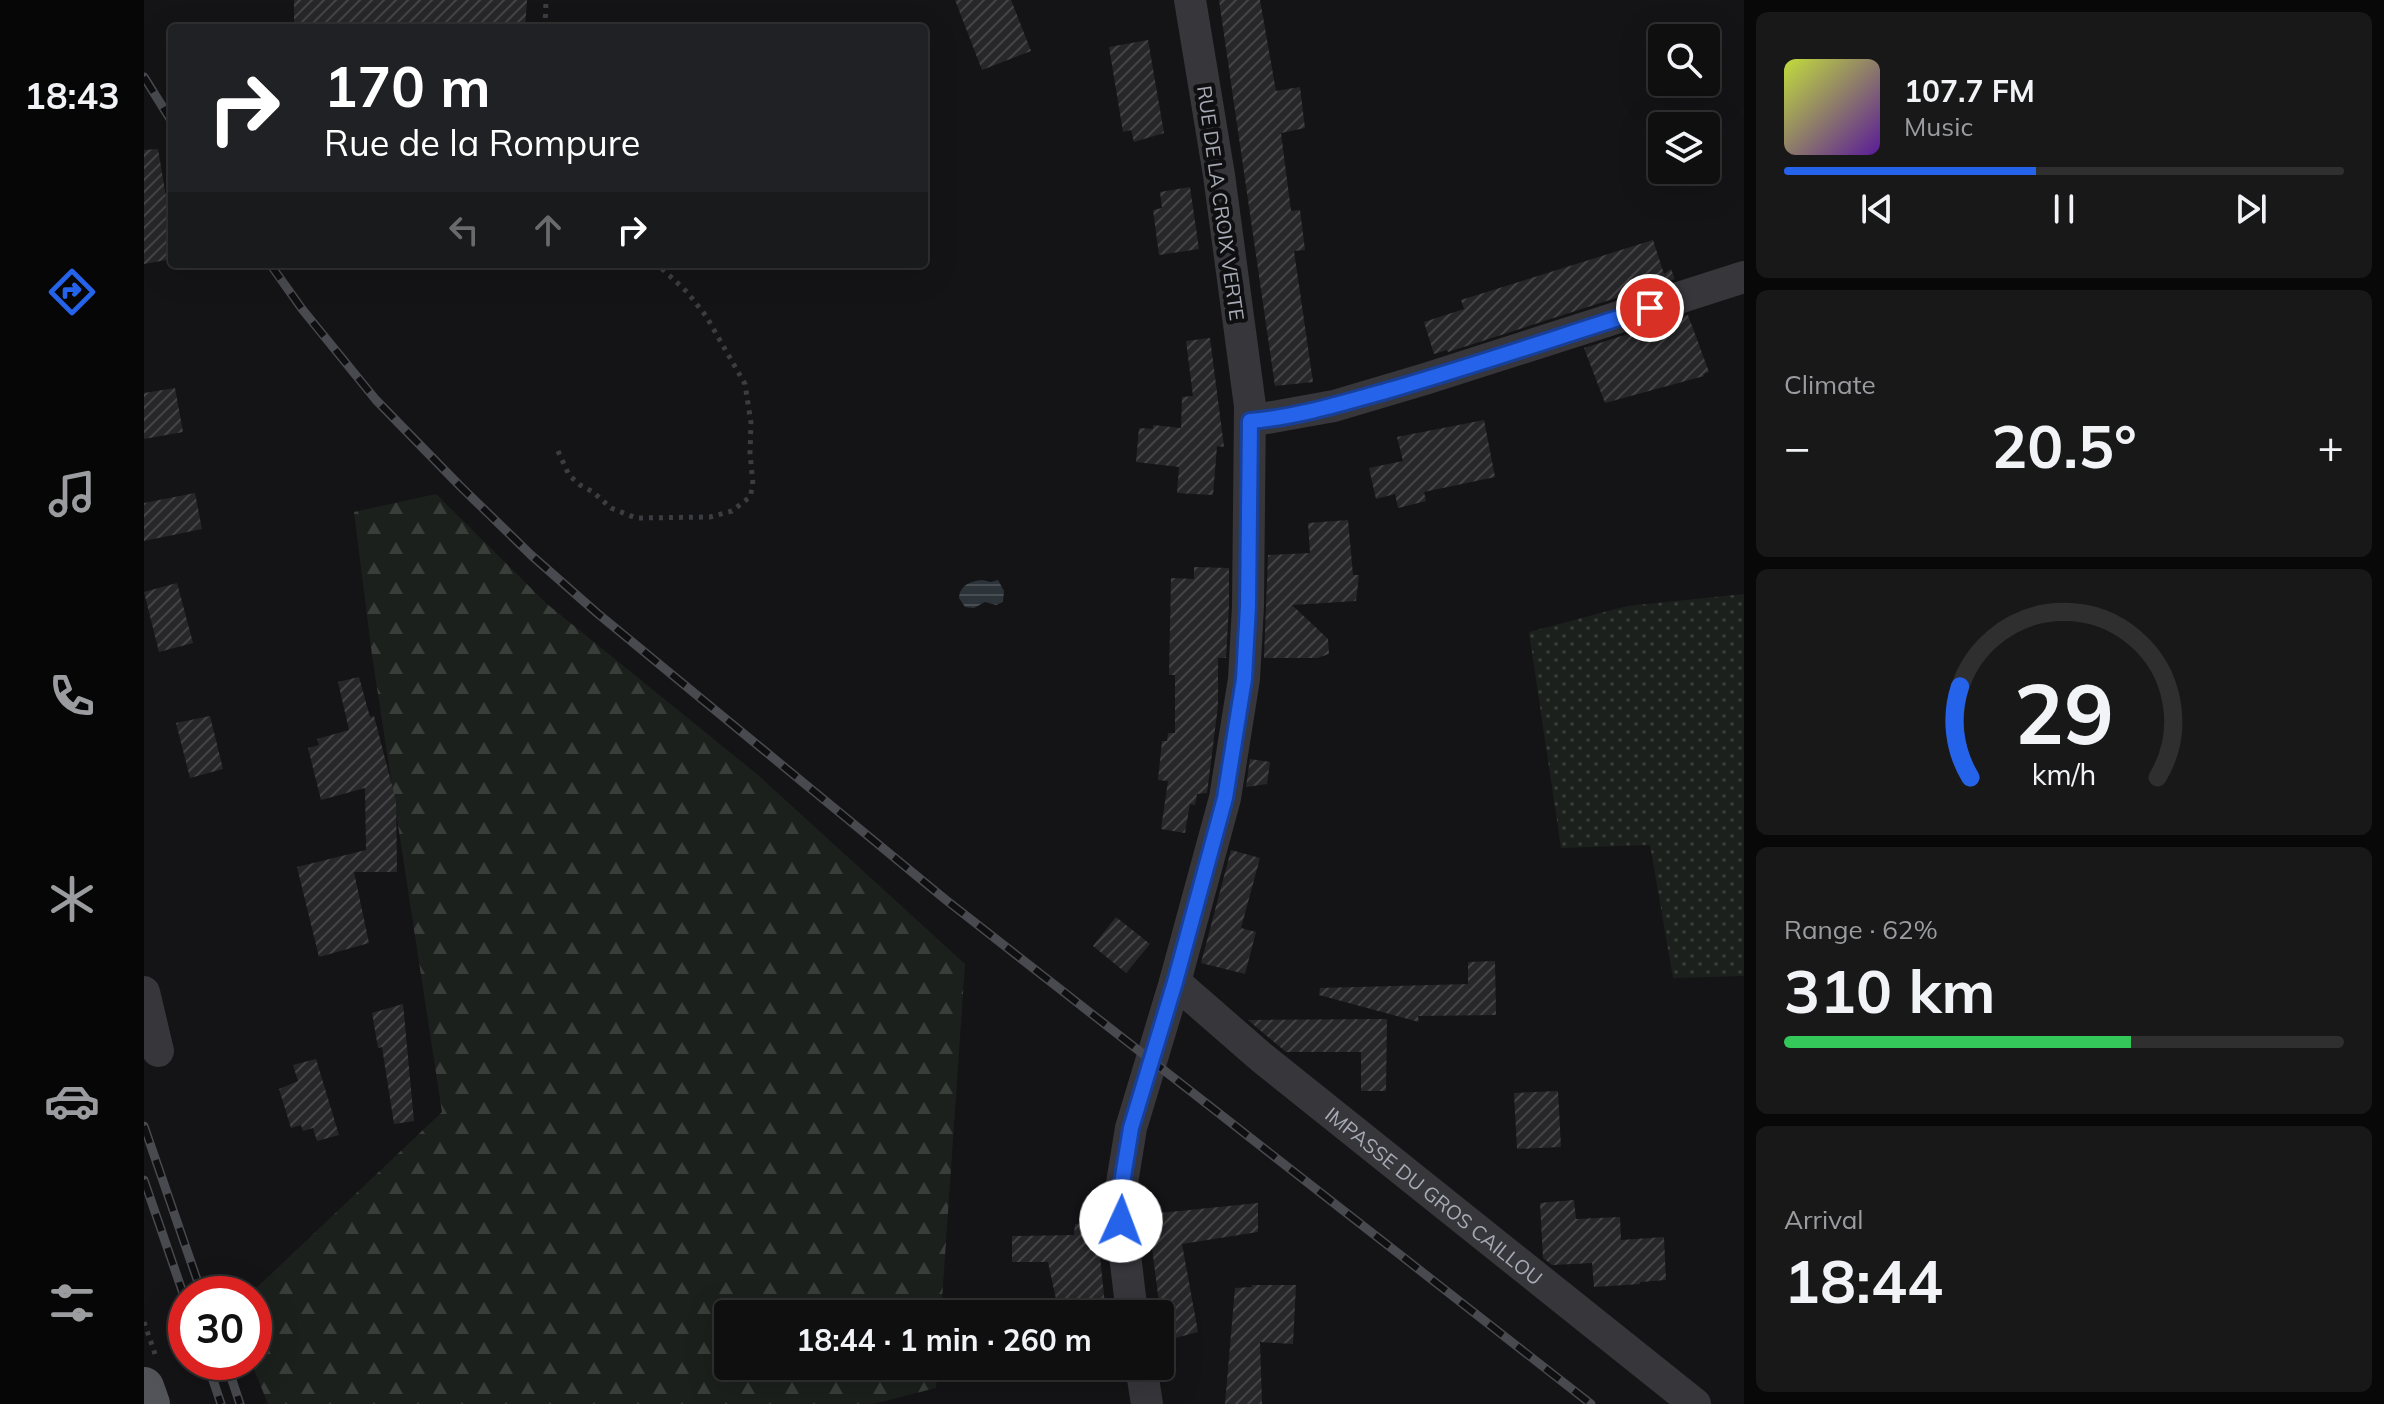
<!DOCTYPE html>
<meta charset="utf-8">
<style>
:root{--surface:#0f0f10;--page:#181819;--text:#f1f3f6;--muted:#9b9c9f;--line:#2f2f30;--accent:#2563eb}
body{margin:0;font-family:Mulish,sans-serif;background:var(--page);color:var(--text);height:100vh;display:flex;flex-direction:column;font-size:30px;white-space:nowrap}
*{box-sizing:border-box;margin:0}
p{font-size:26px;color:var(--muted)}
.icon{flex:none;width:44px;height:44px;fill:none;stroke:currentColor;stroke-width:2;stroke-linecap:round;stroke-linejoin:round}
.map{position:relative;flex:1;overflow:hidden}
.details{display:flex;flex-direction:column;gap:12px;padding:12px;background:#080809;width:640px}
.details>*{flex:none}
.guide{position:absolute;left:24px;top:24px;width:760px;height:244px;border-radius:8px;box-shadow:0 8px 32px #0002,0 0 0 2px var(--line);background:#202124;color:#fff;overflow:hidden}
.fabs{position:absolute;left:1504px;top:24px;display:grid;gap:16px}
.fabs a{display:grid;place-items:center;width:72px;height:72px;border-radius:8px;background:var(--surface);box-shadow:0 8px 32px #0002,0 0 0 2px var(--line);font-size:40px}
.speed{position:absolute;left:24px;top:1276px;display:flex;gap:16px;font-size:40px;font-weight:700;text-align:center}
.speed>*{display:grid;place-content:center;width:104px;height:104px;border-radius:50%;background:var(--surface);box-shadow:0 8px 32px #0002,0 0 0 2px var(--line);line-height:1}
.speed .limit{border:12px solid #d22;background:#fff;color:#111}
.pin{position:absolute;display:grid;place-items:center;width:68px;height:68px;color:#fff;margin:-34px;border:4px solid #fff;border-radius:50%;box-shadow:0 2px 8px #0007}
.me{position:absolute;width:88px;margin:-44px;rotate:2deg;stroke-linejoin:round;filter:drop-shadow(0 0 6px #0008)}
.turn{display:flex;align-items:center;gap:28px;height:168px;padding:0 24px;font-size:36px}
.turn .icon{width:104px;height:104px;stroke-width:2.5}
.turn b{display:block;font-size:56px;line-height:68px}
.lanes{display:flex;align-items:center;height:76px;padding:0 24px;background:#0003;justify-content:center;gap:40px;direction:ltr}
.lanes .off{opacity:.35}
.big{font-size:60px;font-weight:700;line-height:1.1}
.details .tile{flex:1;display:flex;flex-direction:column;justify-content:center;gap:12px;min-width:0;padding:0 28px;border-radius:12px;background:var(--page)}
.details .dial{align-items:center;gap:0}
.dial svg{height:208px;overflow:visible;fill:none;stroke:var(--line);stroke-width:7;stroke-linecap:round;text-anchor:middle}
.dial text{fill:var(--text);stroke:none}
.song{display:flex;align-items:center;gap:24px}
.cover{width:96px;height:96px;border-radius:12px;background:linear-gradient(135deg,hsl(70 70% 55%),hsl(270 70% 35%))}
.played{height:8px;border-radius:4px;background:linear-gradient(90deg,var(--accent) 45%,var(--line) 45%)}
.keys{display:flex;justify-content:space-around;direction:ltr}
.heat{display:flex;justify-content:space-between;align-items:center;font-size:44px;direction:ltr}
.charge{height:12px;border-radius:6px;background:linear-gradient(90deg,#34c759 62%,var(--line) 0)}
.trip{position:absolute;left:570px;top:1300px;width:460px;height:80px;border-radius:8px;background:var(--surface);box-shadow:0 8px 32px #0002,0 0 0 2px var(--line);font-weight:700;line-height:80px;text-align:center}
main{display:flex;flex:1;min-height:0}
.menu{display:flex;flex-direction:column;width:144px;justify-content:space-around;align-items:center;background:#060606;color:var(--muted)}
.menu .icon{width:56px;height:56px}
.menu .on{color:var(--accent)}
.menu b{font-size:36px;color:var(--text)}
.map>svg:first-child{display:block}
.grass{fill:url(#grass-dots)}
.forest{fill:url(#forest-firs)}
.water{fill:url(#water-rules)}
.building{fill:url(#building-hatch)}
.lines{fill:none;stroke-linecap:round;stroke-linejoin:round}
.path{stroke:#3c3d42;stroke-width:5;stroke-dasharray:4 6;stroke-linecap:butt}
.minor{stroke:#36363b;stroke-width:32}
.major{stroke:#525459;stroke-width:40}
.rail-casing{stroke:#494a4f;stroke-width:9}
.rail{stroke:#0f0f11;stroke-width:6;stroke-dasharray:18;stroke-linecap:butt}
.route-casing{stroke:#184099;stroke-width:20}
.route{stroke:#2563eb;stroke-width:14}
.labels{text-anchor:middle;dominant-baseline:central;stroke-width:8;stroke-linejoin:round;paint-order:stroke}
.street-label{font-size:20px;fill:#a7abb5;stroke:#0f0f11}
</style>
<main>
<nav class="menu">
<b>18:43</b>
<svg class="icon on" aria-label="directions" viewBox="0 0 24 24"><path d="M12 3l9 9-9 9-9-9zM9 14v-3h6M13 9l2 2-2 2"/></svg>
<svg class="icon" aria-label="music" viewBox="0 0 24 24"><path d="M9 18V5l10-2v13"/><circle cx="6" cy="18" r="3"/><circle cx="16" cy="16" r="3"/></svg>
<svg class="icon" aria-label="phone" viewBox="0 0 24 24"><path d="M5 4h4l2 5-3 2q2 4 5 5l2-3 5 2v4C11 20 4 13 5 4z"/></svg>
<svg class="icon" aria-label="climate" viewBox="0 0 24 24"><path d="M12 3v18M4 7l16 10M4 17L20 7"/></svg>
<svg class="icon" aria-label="car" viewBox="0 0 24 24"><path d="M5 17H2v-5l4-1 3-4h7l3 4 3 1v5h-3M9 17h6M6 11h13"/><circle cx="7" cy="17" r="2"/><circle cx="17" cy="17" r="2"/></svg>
<svg class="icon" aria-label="filters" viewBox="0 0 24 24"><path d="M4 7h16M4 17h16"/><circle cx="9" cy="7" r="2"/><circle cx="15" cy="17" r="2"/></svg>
</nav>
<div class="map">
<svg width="1600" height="1404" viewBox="0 0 1600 1404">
<defs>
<pattern id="grass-dots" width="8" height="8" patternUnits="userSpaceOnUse" patternTransform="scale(2)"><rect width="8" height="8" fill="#1b201c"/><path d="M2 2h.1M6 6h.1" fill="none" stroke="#393e3b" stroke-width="1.8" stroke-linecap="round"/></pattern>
<pattern id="forest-firs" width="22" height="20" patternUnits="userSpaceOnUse" patternTransform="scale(2)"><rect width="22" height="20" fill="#1b201c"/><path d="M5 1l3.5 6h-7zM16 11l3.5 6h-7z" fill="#393e3b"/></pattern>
<pattern id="water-rules" width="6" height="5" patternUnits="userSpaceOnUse" patternTransform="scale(2)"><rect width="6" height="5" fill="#2c3339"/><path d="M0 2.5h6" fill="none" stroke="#484e53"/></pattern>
<pattern id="building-hatch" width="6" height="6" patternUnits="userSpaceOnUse" patternTransform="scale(2)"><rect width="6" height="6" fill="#27272a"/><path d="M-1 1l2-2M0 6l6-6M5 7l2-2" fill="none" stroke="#444447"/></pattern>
</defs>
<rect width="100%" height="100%" fill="#141416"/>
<polygon class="grass" points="1600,594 1600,976 1529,978 1506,845 1417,848 1385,632 1483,606"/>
<polygon class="forest" points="292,494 403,604 614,775 821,964 797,1314 584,1314 584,1366 794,1366 792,1388 729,1404 124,1404 107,1362 110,1362 110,1294 106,1294 298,1112 228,655 210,512"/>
<path class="water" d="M838,580L847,582L854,580L860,591L859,602L852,605L841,602L830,608L821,607L815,598C816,585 827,581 838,580Z"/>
<g class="building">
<polygon points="150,0 383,0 381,28 150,28"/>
<polygon points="811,0 867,0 887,51 838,70"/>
<polygon points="1075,0 1116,0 1132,91 1156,87 1161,128 1137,133 1147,211 1156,210 1161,250 1150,251 1169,382 1131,386"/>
<polygon points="1004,40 1020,133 990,142 987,130 979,132 965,47"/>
<polygon points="14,149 28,232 28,259 0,264 0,150"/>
<polygon points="1046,187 1055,249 1015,255 1009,210 1018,208 1016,192"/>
<polygon points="1509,240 1520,274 1527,269 1531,279 1304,352 1303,350 1290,354 1280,322 1320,309 1317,300"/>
<polygon points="1544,315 1565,372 1559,374 1560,376 1461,403 1440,348"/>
<polygon points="1066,338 1080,447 1073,446 1069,495 1033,493 1035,467 992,462 995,428 1009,429 1009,425 1037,428 1038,397 1049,396 1042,341"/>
<polygon points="31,388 39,432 0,439 0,393"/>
<polygon points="1340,420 1351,477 1280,492 1282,501 1254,508 1251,494 1232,499 1225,468 1259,461 1253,437"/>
<polygon points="51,493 58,529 0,541 0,503"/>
<polygon points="1204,520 1209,575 1215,575 1212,601 1148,605 1184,639 1185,654 1173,658 1120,658 1124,555 1166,553 1164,523"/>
<polygon points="1050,567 1085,568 1085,605 1082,658 1074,658 1074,706 1063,793 1053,794 1051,805 1046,804 1041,833 1017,829 1024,781 1014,780 1018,741 1023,741 1024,733 1031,733 1031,675 1025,675 1027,578 1050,579"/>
<polygon points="33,583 49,643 15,652 0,592"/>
<polygon points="215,677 226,717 230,716 252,801 253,872 210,872 225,943 175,957 153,867 222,850 221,788 177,800 164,748 175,745 173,739 205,730 194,682"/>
<polygon points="66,716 79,769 46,778 32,723"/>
<polygon points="1106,759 1126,762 1123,784 1102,787"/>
<polygon points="1087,850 1116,858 1097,928 1112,932 1101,974 1057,963"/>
<polygon points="972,917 1006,944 982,973 949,946"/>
<polygon points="1351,961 1352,1015 1274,1016 1275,1022 1175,995 1176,988 1324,984 1324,962"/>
<polygon points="259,1004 270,1121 250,1124 238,1047 234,1048 228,1013"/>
<polygon points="1243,1019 1242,1091 1217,1091 1217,1052 1142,1052 1104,1020"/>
<polygon points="172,1059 195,1135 173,1141 169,1128 159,1131 157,1125 147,1128 135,1089 154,1081 149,1065"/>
<polygon points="1414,1091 1417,1147 1373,1149 1370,1093"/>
<polygon points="1430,1200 1432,1219 1476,1217 1477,1240 1520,1237 1522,1280 1496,1282 1496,1284 1450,1287 1448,1263 1408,1265 1399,1258 1396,1203"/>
<polygon points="1114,1203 1114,1232 1038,1244 1054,1332 1020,1341 1008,1248 1000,1249 996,1215"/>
<polygon points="958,1221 962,1256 956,1257 962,1314 935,1314 934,1311 918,1312 917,1298 912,1299 904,1262 868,1262 868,1236 930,1235 931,1224"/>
<polygon points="1108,1285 1152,1285 1149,1344 1116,1342 1118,1404 1081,1404 1091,1288 1108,1287"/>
</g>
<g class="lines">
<g class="path">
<polyline points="401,28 402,0"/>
<polyline points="414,451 425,475 436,485 449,492 467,508 492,518 566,517 588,511 606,497 609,485 606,453 607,423 601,384 562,316 543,292 513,264"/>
<polyline points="0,1322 11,1354"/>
</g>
<g class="minor">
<polyline points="1106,421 1190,406 1281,379 1600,277"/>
<path id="s1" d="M1031,982L1117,1057L1551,1404"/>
<polyline points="0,992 14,1051"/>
<polyline points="988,1314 977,1221 978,1183 987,1128 1031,982 1081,798 1100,679 1104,606 1106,406 1075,175 1046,0"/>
<polyline points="997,1366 1003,1404"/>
</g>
<polyline class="major" points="0,1387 6,1404"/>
<defs>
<g id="rail">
<polyline points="0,77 28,122"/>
<polyline points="126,264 158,309 232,400 316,486 387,555 453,613 802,900 1447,1404"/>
<polyline points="0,1126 58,1294"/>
<polyline points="0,1180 42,1302"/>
<polyline points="63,1362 77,1404"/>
<polyline points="82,1362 96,1404"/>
</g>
</defs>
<use href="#rail" class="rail-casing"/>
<use href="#rail" class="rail"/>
</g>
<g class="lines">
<defs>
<path id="route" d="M977,1221L978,1183L987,1128L1031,982L1081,798L1100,679L1104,606L1106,421C1155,417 1202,402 1249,389C1335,364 1420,335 1506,308"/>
</defs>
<use href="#route" class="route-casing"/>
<use href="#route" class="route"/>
</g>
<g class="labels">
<g class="street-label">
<text transform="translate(1077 203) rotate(82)">RUE DE LA CROIX VERTE</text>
<text stroke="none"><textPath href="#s1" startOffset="336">IMPASSE DU GROS CAILLOU</textPath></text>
</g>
</g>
</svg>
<div class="fabs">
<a><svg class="icon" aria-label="search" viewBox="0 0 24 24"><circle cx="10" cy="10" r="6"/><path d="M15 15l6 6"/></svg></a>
<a><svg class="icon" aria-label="layers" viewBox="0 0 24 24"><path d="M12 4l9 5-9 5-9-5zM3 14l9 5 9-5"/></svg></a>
</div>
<div class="speed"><div class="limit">30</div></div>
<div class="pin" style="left:1506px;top:308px;background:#d93025"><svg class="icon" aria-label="arrive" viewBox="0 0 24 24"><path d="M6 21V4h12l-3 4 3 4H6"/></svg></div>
<svg class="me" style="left:977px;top:1221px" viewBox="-20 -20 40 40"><circle r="19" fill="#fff"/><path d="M0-13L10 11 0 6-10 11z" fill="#2563eb"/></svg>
<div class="trip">18:44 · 1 min · 260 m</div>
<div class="guide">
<div class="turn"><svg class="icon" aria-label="right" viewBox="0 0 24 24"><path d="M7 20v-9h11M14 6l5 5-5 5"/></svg><div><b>170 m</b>Rue de la Rompure</div></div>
<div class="lanes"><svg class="icon off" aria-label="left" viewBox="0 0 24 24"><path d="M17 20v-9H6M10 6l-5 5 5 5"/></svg><svg class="icon off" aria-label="ahead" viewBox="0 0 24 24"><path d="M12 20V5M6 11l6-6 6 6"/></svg><svg class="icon" aria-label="right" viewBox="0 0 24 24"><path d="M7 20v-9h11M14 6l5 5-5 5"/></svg></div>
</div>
</div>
<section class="details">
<div class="tile">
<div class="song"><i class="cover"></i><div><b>107.7 FM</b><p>Music</p></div></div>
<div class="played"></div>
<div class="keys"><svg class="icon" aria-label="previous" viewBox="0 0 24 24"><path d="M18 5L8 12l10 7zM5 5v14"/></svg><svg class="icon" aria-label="pause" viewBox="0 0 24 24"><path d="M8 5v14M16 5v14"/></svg><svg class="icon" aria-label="next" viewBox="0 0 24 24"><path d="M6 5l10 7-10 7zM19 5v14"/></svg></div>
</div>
<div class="tile"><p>Climate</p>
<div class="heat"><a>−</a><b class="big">20.5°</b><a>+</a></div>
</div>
<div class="tile dial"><svg viewBox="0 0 100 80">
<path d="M14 69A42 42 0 1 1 86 69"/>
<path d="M14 69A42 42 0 0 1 10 34" stroke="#2563eb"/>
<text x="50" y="56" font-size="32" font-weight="700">29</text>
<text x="50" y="72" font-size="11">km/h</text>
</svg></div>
<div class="tile"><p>Range · 62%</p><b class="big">310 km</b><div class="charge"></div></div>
<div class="tile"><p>Arrival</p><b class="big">18:44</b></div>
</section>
</main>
